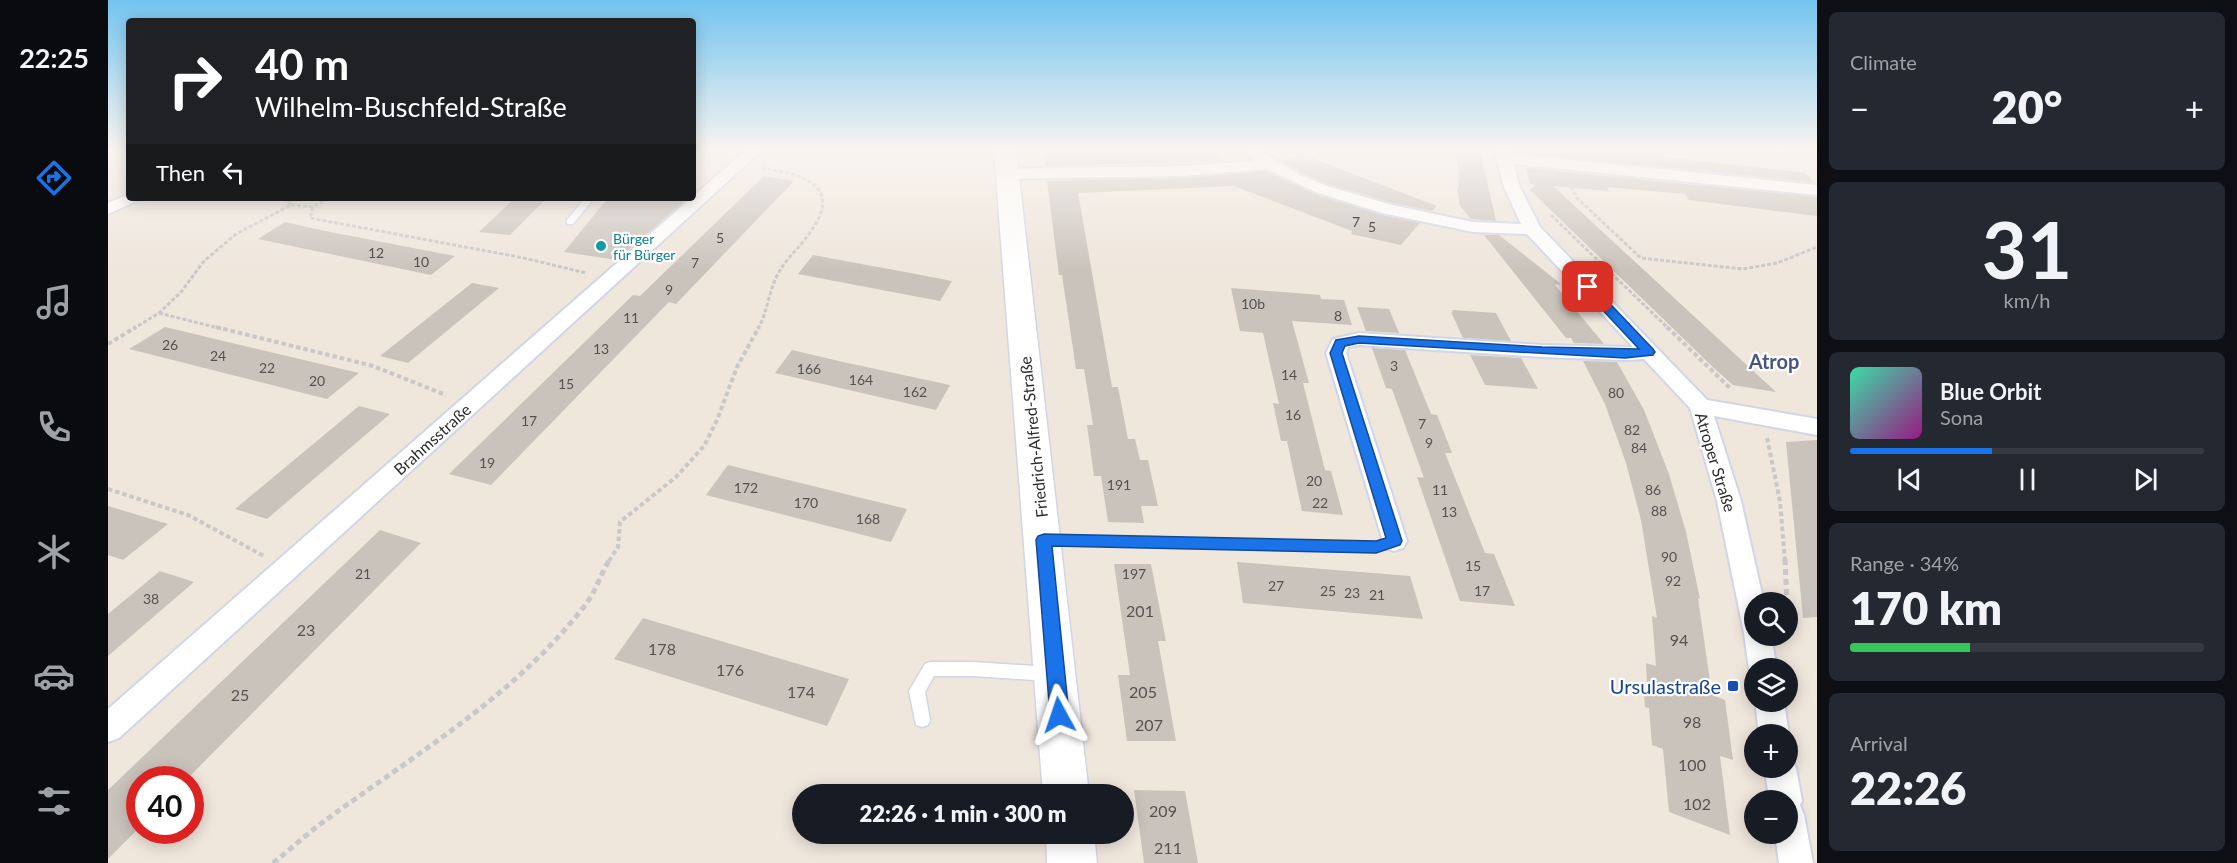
<!DOCTYPE html>
<meta charset="utf-8">
<style>
:root{--surface:#171b24;--page:#242831;--text:#f1f3f6;--muted:#9ea1a6;--line:#363941;--accent:#1a73e8}
body{margin:0;font-family:Lato,sans-serif;background:var(--page);color:var(--text);height:100vh;display:flex;flex-direction:column;font-size:22px;white-space:nowrap}
*{box-sizing:border-box;margin:0}
p{font-size:20px;color:var(--muted)}
.icon{flex:none;width:33px;height:33px;fill:none;stroke:currentColor;stroke-width:2;stroke-linecap:round;stroke-linejoin:round}
.map{position:relative;flex:1;overflow:hidden}
.drawer{display:flex;flex-direction:column;gap:12px;padding:12px;background:#0d0f14;width:420px}
.drawer>*{flex:none}
.top-card{position:absolute;left:18px;top:18px;width:570px;height:183px;border-radius:6px;box-shadow:0 3px 15px #0003;background:#202124;color:#fff;overflow:hidden}
.controls{position:absolute;left:1636px;top:592px;display:grid;gap:12px}
.controls a{display:grid;place-items:center;width:54px;height:54px;border-radius:50%;background:var(--surface);box-shadow:0 3px 15px #0003;font-size:30px}
.speed{position:absolute;left:18px;top:766px;display:flex;gap:12px;font-size:30px;font-weight:700;text-align:center}
.speed>*{display:grid;place-content:center;width:78px;height:78px;border-radius:50%;background:var(--surface);box-shadow:0 3px 15px #0003;line-height:1}
.speed .limit{border:9px solid #d22;background:#fff;color:#111}
.pin{position:absolute;display:grid;place-items:center;width:51px;height:51px;color:#fff;margin:-26px;border-radius:12px;box-shadow:0 3px 9px #0006}
.me{position:absolute;width:66px;margin:-33px;rotate:355deg;stroke-linejoin:round;filter:drop-shadow(0 0 4px #0008)}
.turn{display:flex;align-items:center;gap:21px;height:126px;padding:0 30px;font-size:27px}
.turn .icon{width:78px;height:78px;stroke-width:2.5}
.turn b{display:block;font-size:42px;line-height:51px}
.then{display:flex;align-items:center;height:57px;padding:0 30px;background:#0003;gap:12px;font-size:22px}
.big{font-size:45px;font-weight:800;line-height:1.1}
.drawer .card{flex:1;display:flex;flex-direction:column;justify-content:center;gap:9px;min-width:0;padding:0 21px;border-radius:9px;background:var(--page)}
.drawer .dial{align-items:center;gap:0}
.dial b{font-size:78px;line-height:1}
.song{display:flex;align-items:center;gap:18px}
.cover{width:72px;height:72px;border-radius:9px;background:linear-gradient(135deg,hsl(160 70% 55%),hsl(310 70% 35%))}
.played{height:6px;border-radius:3px;background:linear-gradient(90deg,var(--accent) 40%,var(--line) 40%)}
.keys{display:flex;justify-content:space-around;direction:ltr}
.heat{display:flex;justify-content:space-between;align-items:center;font-size:33px;direction:ltr}
.charge{height:9px;border-radius:4px;background:linear-gradient(90deg,#34c759 34%,var(--line) 0)}
.trip{position:absolute;left:684px;top:784px;width:342px;height:60px;border-radius:30px;background:var(--surface);box-shadow:0 3px 15px #0003;font-weight:800;line-height:60px;text-align:center}
main{display:flex;flex:1;min-height:0}
.dock{display:flex;flex-direction:column;width:108px;justify-content:space-around;align-items:center;background:#090b0e;color:var(--muted)}
.dock .icon{width:42px;height:42px}
.dock .current{color:var(--accent)}
.dock b{font-size:27px;color:var(--text)}
.map>svg:first-child{display:block}
.building{fill:#cac3bc}
.lines{fill:none;stroke-linecap:round;stroke-linejoin:round}
.lane-casing{stroke:#d1d6e6;stroke-width:3}
.street-casing{stroke:#d1d6e6;stroke-width:4}
.secondary-casing{stroke:#d1d6e6;stroke-width:3}
.path-far2{stroke:#c8c8c8;stroke-width:3;stroke-dasharray:4 2;stroke-linecap:butt}
.path-far1{stroke:#c8c8c8;stroke-width:4;stroke-dasharray:4.5 3;stroke-linecap:butt}
.path{stroke:#c8c8c8;stroke-width:5;stroke-dasharray:6 4;stroke-linecap:butt}
.lane{fill:#fff;fill-rule:evenodd}
.street{fill:#fff;fill-rule:evenodd}
.secondary{fill:#fff;fill-rule:evenodd}
.route{fill:#1a73e8;stroke:#114b97;stroke-width:1.5}
.culture-dot{fill:#0f9aa8;stroke:#fff;stroke-width:2}
.transit-dot{fill:#1a4fb4;stroke:#fff;stroke-width:2}
.labels{text-anchor:middle;dominant-baseline:central;stroke-width:4.5;stroke-linejoin:round;paint-order:stroke}
.number-label{font-size:14px;fill:#545250}
.far-culture-label{font-size:14px;fill:#0d838f;stroke:#fff;text-anchor:start}
.street-label{font-size:16px;fill:#2c2c2c;stroke:#fff}
.near-number-label{font-size:16px;fill:#545250}
.quarter-label{font-size:20px;font-weight:bold;fill:#475582;stroke:#fff}
.near-transit-label{font-size:20px;fill:#164399;stroke:#fff;text-anchor:end}
</style>
<main>
<nav class="dock">
<b>22:25</b>
<svg class="icon current" aria-label="directions" viewBox="0 0 24 24"><path d="M12 3l9 9-9 9-9-9zM9 14v-3h6M13 9l2 2-2 2"/></svg>
<svg class="icon" aria-label="music" viewBox="0 0 24 24"><path d="M9 18V5l10-2v13"/><circle cx="6" cy="18" r="3"/><circle cx="16" cy="16" r="3"/></svg>
<svg class="icon" aria-label="phone" viewBox="0 0 24 24"><path d="M5 4h4l2 5-3 2q2 4 5 5l2-3 5 2v4C11 20 4 13 5 4z"/></svg>
<svg class="icon" aria-label="climate" viewBox="0 0 24 24"><path d="M12 3v18M4 7l16 10M4 17L20 7"/></svg>
<svg class="icon" aria-label="car" viewBox="0 0 24 24"><path d="M5 17H2v-5l4-1 3-4h7l3 4 3 1v5h-3M9 17h6M6 11h13"/><circle cx="7" cy="17" r="2"/><circle cx="17" cy="17" r="2"/></svg>
<svg class="icon" aria-label="filters" viewBox="0 0 24 24"><path d="M4 7h16M4 17h16"/><circle cx="9" cy="7" r="2"/><circle cx="15" cy="17" r="2"/></svg>
</nav>
<div class="map">
<svg width="1709" height="863" viewBox="0 0 1709 863">
<rect width="100%" height="100%" fill="#efe6dc"/>
<g class="building">
<polygon points="935,150 963,150 964,155 1108,150 1115,161 937,166"/>
<polygon points="1347,150 1372,150 1388,221 1363,219 1352,206 1349,187 1351,188 1350,177 1352,178"/>
<polygon points="1413,150 1496,150 1522,153 1698,173 1705,182 1414,153"/>
<polygon points="1196,155 1253,177 1329,206 1324,211 1285,203 1223,185 1193,173 1174,161"/>
<polygon points="1418,168 1709,197 1709,216 1581,200 1577,194 1499,187 1501,191 1445,186 1668,392 1625,385 1609,371 1422,190 1428,185 1422,184"/>
<polygon points="1158,171 1209,195 1274,215 1312,223 1293,245 1243,234 1244,231 1126,186 970,193 1004,387 1010,387 1020,439 1027,439 1032,460 1040,460 1050,506 1033,506 1036,523 1000,522 993,476 986,476 979,425 985,425 981,400 976,369 968,369 954,275 951,275 939,181 1075,178"/>
<polygon points="656,176 686,181 568,304 561,302 383,485 341,474 525,295 532,296"/>
<polygon points="407,198 439,198 402,235 371,232"/>
<polygon points="500,198 580,198 509,260 456,252"/>
<polygon points="177,222 217,231 347,256 323,275 150,239"/>
<polygon points="1376,235 1391,235 1453,284 1447,285 1496,344 1466,343 1463,338 1458,338"/>
<polygon points="705,255 797,272 844,281 832,301 690,274"/>
<polygon points="364,283 391,288 300,363 272,356"/>
<polygon points="1123,288 1212,295 1213,299 1236,300 1244,325 1184,321 1201,383 1195,383 1217,470 1223,471 1235,515 1194,511 1179,441 1173,441 1165,403 1171,404 1155,333 1132,331"/>
<polygon points="1249,307 1281,309 1291,333 1258,331"/>
<polygon points="1344,310 1388,313 1403,341 1355,338 1343,312 1345,313"/>
<polygon points="57,327 103,338 251,373 219,399 21,349"/>
<polygon points="1264,348 1297,350 1323,414 1329,415 1344,453 1337,453 1377,553 1386,554 1407,606 1352,601 1309,477 1316,478 1284,389 1278,388"/>
<polygon points="684,350 735,362 842,385 828,410 667,373"/>
<polygon points="1362,355 1413,358 1430,389 1377,385"/>
<polygon points="1475,361 1509,362 1536,410 1561,474 1578,532 1592,599 1590,598 1604,695 1617,700 1625,760 1612,756 1622,835 1561,812 1555,749 1544,745 1541,708 1537,707 1535,682 1539,684 1538,663 1548,666 1544,616 1549,618 1533,520 1518,463 1497,404"/>
<polygon points="251,406 282,414 159,519 127,509"/>
<polygon points="1709,440 1709,617 1695,618 1678,442"/>
<polygon points="620,465 737,494 799,509 783,542 598,495"/>
<polygon points="0,506 60,524 15,560 0,555"/>
<polygon points="272,530 313,543 78,780 32,780 32,827 0,859 0,790"/>
<polygon points="1129,562 1302,576 1315,619 1135,603"/>
<polygon points="1006,564 1043,564 1058,641 1050,641 1068,741 1019,741 1010,675 1022,675"/>
<polygon points="52,571 86,582 0,656 0,614"/>
<polygon points="535,618 670,658 741,679 719,726 506,659"/>
<polygon points="1026,790 1077,791 1090,863 1036,863"/>
</g>
<g class="lines">
<defs>
<g id="lane">
<polygon points="477,198 486,198 465,224 459,224 459,220"/>
<polygon points="938,535 1268,542 1286,536 1291,537 1293,541 1291,545 1268,552 938,545 933,544 931,540 933,536"/>
<polygon points="822,662 865,662 941,667 946,669 949,674 946,679 941,681 865,676 826,676 817,692 822,720 820,725 814,727 808,725 801,691 817,664"/>
</g>
<g id="street">
<polygon points="638,150 654,150 11,738 0,742 0,709"/>
<polygon points="1135,150 1152,150 1192,175 1222,187 1284,205 1365,222 1413,224 1396,187 1386,150 1402,150 1403,154 1709,185 1709,195 1405,164 1412,187 1432,227 1599,400 1709,419 1709,435 1606,416 1633,501 1656,603 1647,603 1647,636 1663,636 1669,669 1647,669 1647,679 1641,669 1636,633 1609,501 1582,408 1536,359 1517,360 1434,357 1251,345 1240,347 1238,353 1299,541 1295,548 1286,551 1277,548 1218,353 1225,339 1251,333 1434,345 1525,347 1419,234 1365,232 1274,213 1210,193 1158,169 1075,176 899,179 891,174 899,169 1075,166 1146,161"/>
<polygon points="21,194 21,198 31,198 29,201 0,214 0,203"/>
<polygon points="1647,700 1676,702 1681,735 1680,738 1680,735 1651,735"/>
<polygon points="1680,756 1683,758 1688,768 1694,801 1692,805 1696,815 1705,863 1671,863 1667,834 1680,834 1680,801 1662,801 1656,768 1680,768"/>
</g>
<g id="secondary">
<polygon points="886,150 908,150 981,795 935,795"/>
<polygon points="938,834 986,834 989,863 939,863"/>
</g>
</defs>
<use href="#lane" class="lane-casing"/>
<use href="#street" class="street-casing"/>
<use href="#secondary" class="secondary-casing"/>
<g class="path-far2">
<polyline points="1460,181 1469,198 1533,258 1635,269 1669,263 1709,247"/>
<polyline points="183,205 205,207 221,198"/>
<polyline points="205,207 202,218 416,258 478,273"/>
<polyline points="1443,215 1561,329"/>
<polyline points="51,313 114,329"/>
<polyline points="25,329 51,313 73,292 96,261 128,234 183,205 178,198"/>
<path d="M650,329C660,311 661,289 671,272C679,258 691,248 700,235C737,187 697,175 655,168"/>
</g>
<g class="path-far1">
<polyline points="108,327 265,366 338,395"/>
<polyline points="1559,327 1623,389"/>
<polyline points="0,344 28,327"/>
<polyline points="1659,438 1672,501 1677,561"/>
<polyline points="0,489 80,515 156,556"/>
<polyline points="501,561 510,547 512,522 568,477 596,446 609,420 629,367 651,327"/>
</g>
<g class="path">
<polyline points="1677,559 1679,603"/>
<path d="M165,863C184,848 202,831 222,817C311,752 410,693 478,604C488,591 493,573 502,559"/>
</g>
<use href="#lane" class="lane"/>
<use href="#street" class="street"/>
<use href="#secondary" class="secondary"/>
</g>
<linearGradient id="sky" x2="0" y2="1"><stop stop-color="#73c4f0"/><stop offset="0.55" stop-color="#f8f4ef"/><stop offset="1" stop-color="#f8f4ef" stop-opacity="0"/></linearGradient>
<rect width="1709" height="271" fill="url(#sky)"/>
<polygon class="route" points="1480,284 1484,285 1545,349 1547,352 1545,355 1517,358 1251,343 1237,346 1234,353 1294,541 1292,545 1268,553 944,546 961,715 958,720 951,723 945,720 942,715 928,540 930,536 936,534 1268,541 1278,538 1222,353 1228,340 1251,336 1434,347 1531,349 1476,290 1474,287"/>
<circle class="culture-dot" cx="493" cy="246" r="6"/>
<rect class="transit-dot" x="1619" y="680" width="12" height="12" rx="3"/>
<g class="labels">
<g class="number-label">
<text x="1248" y="221">7</text>
<text x="1264" y="226">5</text>
<text x="612" y="237">5</text>
<text x="268" y="252">12</text>
<text x="313" y="261">10</text>
<text x="587" y="262">7</text>
<text x="561" y="289">9</text>
<text x="1145" y="303">10b</text>
<text x="1230" y="315">8</text>
<text x="523" y="317">11</text>
<text x="62" y="344">26</text>
<text x="493" y="348">13</text>
<text x="110" y="355">24</text>
<text x="1286" y="365">3</text>
<text x="159" y="367">22</text>
<text x="701" y="368">166</text>
<text x="1181" y="374">14</text>
<text x="753" y="379">164</text>
<text x="209" y="380">20</text>
<text x="458" y="383">15</text>
<text x="807" y="391">162</text>
<text x="1508" y="392">80</text>
<text x="1185" y="414">16</text>
<text x="421" y="420">17</text>
<text x="1314" y="423">7</text>
<text x="1524" y="429">82</text>
<text x="1321" y="442">9</text>
<text x="1531" y="447">84</text>
<text x="379" y="462">19</text>
<text x="1206" y="480">20</text>
<text x="1011" y="484">191</text>
<text x="638" y="487">172</text>
<text x="1332" y="489">11</text>
<text x="1545" y="489">86</text>
<text x="698" y="502">170</text>
<text x="1212" y="502">22</text>
<text x="1551" y="510">88</text>
<text x="1341" y="511">13</text>
<text x="760" y="518">168</text>
<text x="1561" y="556">90</text>
<text x="1365" y="565">15</text>
<text x="255" y="573">21</text>
<text x="1026" y="573">197</text>
<text x="1565" y="580">92</text>
<text x="1168" y="585">27</text>
<text x="1220" y="590">25</text>
<text x="1374" y="590">17</text>
<text x="1244" y="592">23</text>
<text x="1269" y="594">21</text>
<text x="43" y="598">38</text>
</g>
<g class="far-culture-label">
<text x="505" y="238">Bürger<tspan x="505" dy="16">für Bürger</tspan></text>
</g>
<g class="street-label">
<text transform="translate(925 437) rotate(-96)">Friedrich-Alfred-Straße</text>
<text transform="translate(324 439) rotate(-42)">Brahmsstraße</text>
<text transform="translate(1608 462) rotate(73)">Atroper Straße</text>
</g>
<g class="near-number-label">
<text x="1032" y="610">201</text>
<text x="198" y="629">23</text>
<text x="1571" y="639">94</text>
<text x="554" y="648">178</text>
<text x="622" y="669">176</text>
<text x="693" y="691">174</text>
<text x="1035" y="691">205</text>
<text x="132" y="694">25</text>
<text x="1584" y="721">98</text>
<text x="1041" y="724">207</text>
<text x="1584" y="764">100</text>
<text x="1589" y="803">102</text>
<text x="1055" y="810">209</text>
<text x="1060" y="847">211</text>
</g>
<g class="quarter-label">
<text x="1666" y="361">Atrop</text>
</g>
<g class="near-transit-label">
<text x="1613" y="686">Ursulastraße</text>
</g>
</g>
</svg>
<div class="controls">
<a><svg class="icon" aria-label="search" viewBox="0 0 24 24"><circle cx="10" cy="10" r="6"/><path d="M15 15l6 6"/></svg></a>
<a><svg class="icon" aria-label="layers" viewBox="0 0 24 24"><path d="M12 4l9 5-9 5-9-5zM3 14l9 5 9-5"/></svg></a>
<a>+</a>
<a>−</a>
</div>
<div class="speed"><div class="limit">40</div></div>
<div class="pin" style="left:1480px;top:287px;background:#d93025"><svg class="icon" aria-label="arrive" viewBox="0 0 24 24"><path d="M6 21V4h12l-3 4 3 4H6"/></svg></div>
<svg class="me" style="left:951px;top:715px" viewBox="-20 -20 40 40"><path d="M0-17L14 15 0 8-14 15z" fill="#1a73e8" stroke="#fff" stroke-width="4"/></svg>
<div class="trip">22:26 · 1 min · 300 m</div>
<div class="top-card">
<div class="turn"><svg class="icon" aria-label="right" viewBox="0 0 24 24"><path d="M7 20v-9h11M14 6l5 5-5 5"/></svg><div><b>40 m</b>Wilhelm-Buschfeld-Straße</div></div>
<div class="then">Then<svg class="icon" aria-label="left" viewBox="0 0 24 24"><path d="M17 20v-9H6M10 6l-5 5 5 5"/></svg></div>
</div>
</div>
<section class="drawer">
<div class="card"><p>Climate</p>
<div class="heat"><a>−</a><b class="big">20°</b><a>+</a></div>
</div>
<div class="card dial"><b>31</b><p>km/h</p></div>
<div class="card">
<div class="song"><i class="cover"></i><div><b>Blue Orbit</b><p>Sona</p></div></div>
<div class="played"></div>
<div class="keys"><svg class="icon" aria-label="previous" viewBox="0 0 24 24"><path d="M18 5L8 12l10 7zM5 5v14"/></svg><svg class="icon" aria-label="pause" viewBox="0 0 24 24"><path d="M8 5v14M16 5v14"/></svg><svg class="icon" aria-label="next" viewBox="0 0 24 24"><path d="M6 5l10 7-10 7zM19 5v14"/></svg></div>
</div>
<div class="card"><p>Range · 34%</p><b class="big">170 km</b><div class="charge"></div></div>
<div class="card"><p>Arrival</p><b class="big">22:26</b></div>
</section>
</main>
